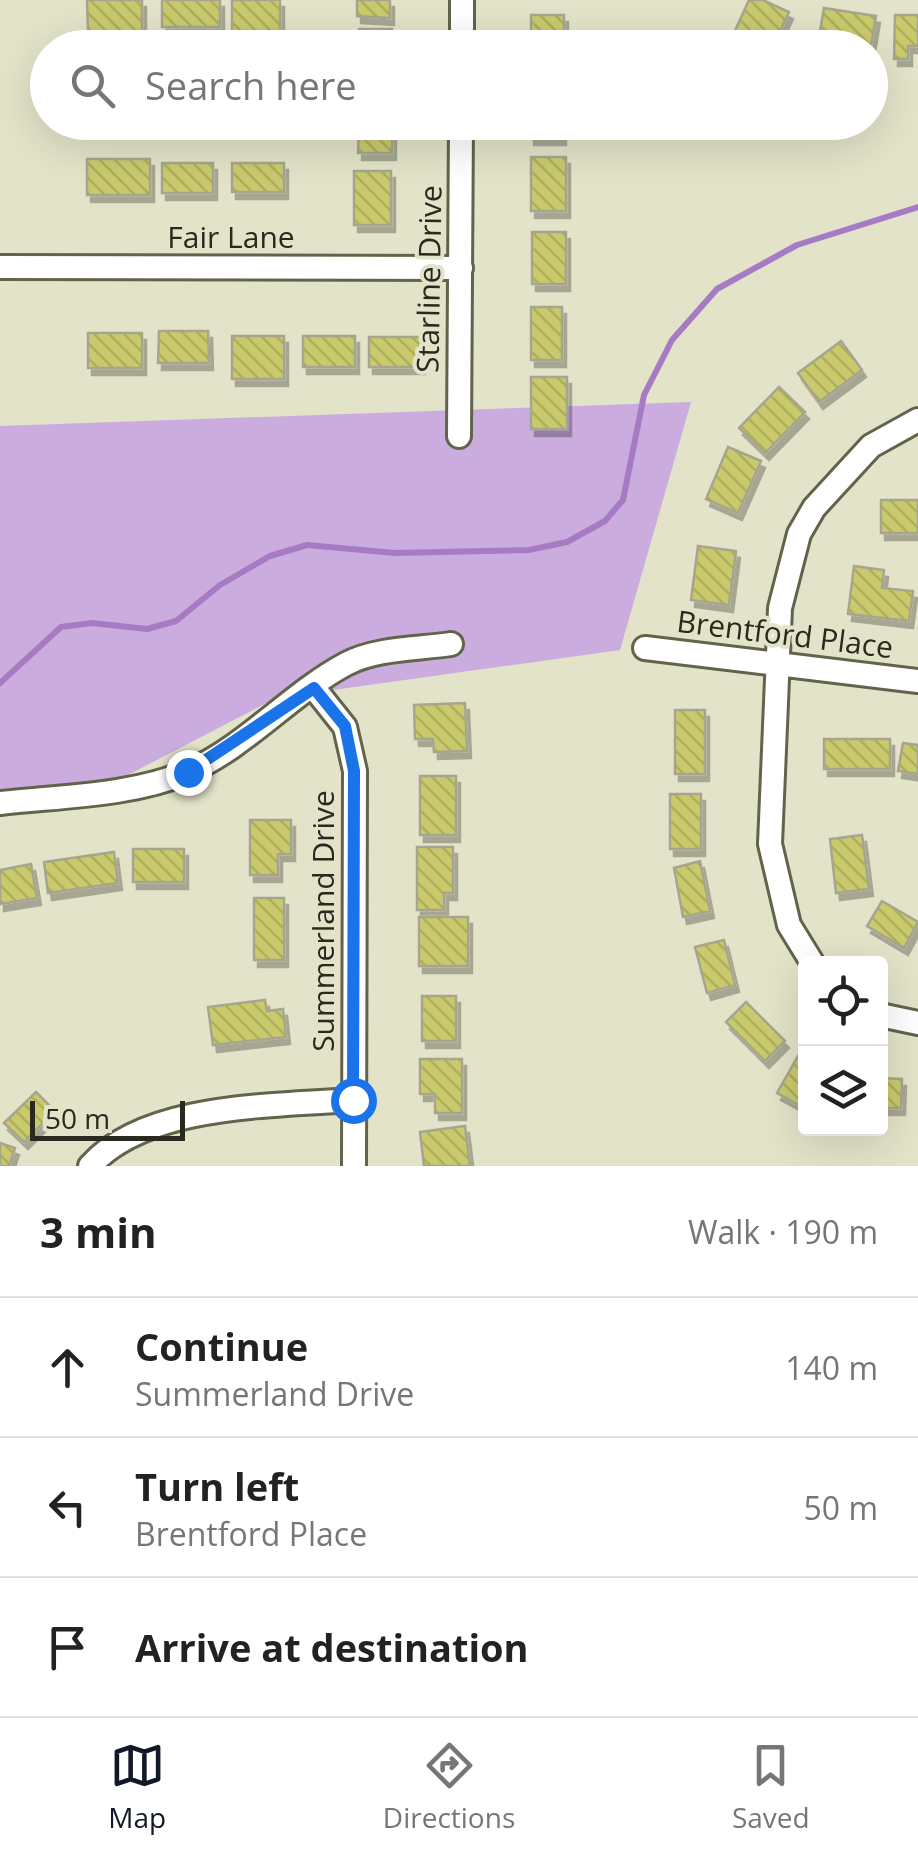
<!DOCTYPE html>
<meta charset="utf-8">
<style>
:root{--surface:#fff;--page:#f6f6f6;--text:#222;--muted:#767676;--line:#e0e0e0;--accent:#111827}
body{margin:0;font-family:"Open Sans",sans-serif;background:var(--page);color:var(--text)}
.controls{position:absolute;right:30px;bottom:30px;display:grid;overflow:hidden;border-radius:10px;box-shadow:0 10px 40px #0002}
.controls button{width:90px;height:90px;display:grid;place-items:center;padding:0;border:0;border-bottom:2px solid var(--line);background:var(--surface);color:var(--text);font:50px sans-serif}
.scale{position:absolute;left:30px;bottom:25px;width:155px;box-sizing:border-box;padding-left:10px;border:5px solid #29291f;border-top:0;font-size:28px;line-height:35px;white-space:nowrap;color:#29291f;-webkit-text-stroke:8px #e3e3c9;paint-order:stroke}
.stop{position:absolute;width:30px;height:30px;margin:-22px;border:8px solid #1a73e8;border-radius:50%;background:#fff}
.stop.end{background:#1a73e8;border-color:#fff;box-shadow:0 2px 10px #0008}
.list{margin:0;padding:0;list-style:none}
h2{display:flex;justify-content:space-between;align-items:center;height:130px;margin:0;padding:0 40px;font-size:42px}
h2 small{font-size:32px;font-weight:400;color:var(--muted)}
.list li{display:grid;grid-template-columns:65px 1fr auto;gap:30px;align-items:center;box-sizing:border-box;height:140px;padding:0 40px;border-top:2px solid var(--line)}
.list b{display:block;font-size:38px;white-space:nowrap}
.list p{margin:0;font-size:32px;white-space:nowrap;color:var(--muted)}
.list em{font-size:32px;font-style:normal;color:var(--muted)}
.icon{flex:none;width:55px;height:55px;fill:none;stroke:currentColor;stroke-width:2;stroke-linecap:round;stroke-linejoin:round}
.map{position:relative;flex:none;width:918px;height:1166px;overflow:hidden}
.search{position:absolute;background:var(--surface);box-shadow:0 10px 40px #0002;left:30px;right:30px;top:30px;height:110px;display:flex;align-items:center;gap:25px;box-sizing:border-box;padding:0 35px;border-radius:55px;color:var(--muted);font-size:38px}
.sheet{height:550px;background:var(--surface)}
nav{display:flex;justify-content:space-around;align-items:center;box-sizing:border-box;height:140px;border-top:2px solid var(--line);background:var(--surface);font-size:28px;color:var(--muted)}
nav a{display:grid;justify-items:center;gap:5px}
nav .on{color:var(--accent)}
.map>svg:first-child{display:block}
.green{fill:#caacde}
.lines{fill:none;stroke-linecap:round;stroke-linejoin:round}
.stream{stroke:#a77bc4;stroke-width:6}
.building{fill:url(#building-back-hatch);stroke:#a5a68d;stroke-width:2.5;filter:url(#shadow)}
.minor-casing{stroke:#62634b;stroke-width:28}
.minor{stroke:#fff;stroke-width:22}
.route{stroke:#1a73e8;stroke-width:12}
.labels{text-anchor:middle;stroke-width:8;stroke-linejoin:round;paint-order:stroke}
.street-label{font-size:30px;fill:#29291f;stroke:#e3e3c9}
</style>
<div class="map">
<svg width="918" height="1166" viewBox="0 0 918 1166">
<defs>
<pattern id="building-back-hatch" width="6" height="6" patternUnits="userSpaceOnUse" patternTransform="scale(2.5)"><rect width="6" height="6" fill="#caca6d"/><path d="M-1 5l2 2M0 0l6 6M5-1l2 2" fill="none" stroke="#aeae5e"/></pattern>
<filter id="shadow"><feDropShadow dx="4" dy="7" stdDeviation="0" flood-color="#0004"/></filter>
</defs>
<rect width="100%" height="100%" fill="#e3e3c9"/>
<path class="green" d="M691 402 620 650 276 698 103 788 0 799V426Z"/>
<g class="lines">
<path class="stream" d="M0 683 61 627 92 623 147 629 176 621 220 585 270 556 307 545 395 553 529 550 567 542 605 521 623 500 644 395 672 340 717 289 797 245 918 207"/>
</g>
<path class="building" d="M87 0H142V32H88Z
M162 0H220V27H162Z
M232 0H280V31H232Z
M357 0H390V18L357 16Z
M749 0H763L789 12 776 40 757 31 749 48H727Z
M824 8 876 16 871 45 819 37Z
M531 15H564V48H531Z
M895 15H918V46H908V59H894Z
M359 29H392V48H359Z
M359 122H392V153H358Z
M530 122H562V138H530Z
M531 157H566V211H531Z
M87 159H150V195H87Z
M162 163H213V193H162Z
M232 163H284V192H232Z
M354 171H391V225H354Z
M532 232H566V284H532Z
M531 307H562V360H531Z
M159 331H208L209 363H158Z
M88 333H142V368H88Z
M232 336H284V379H232Z
M303 336H355V367H303Z
M369 337H421V367H369Z
M841 341 862 370 819 402 798 373Z
M531 377H567V429H531Z
M779 387 805 412 765 453 739 428Z
M728 447 761 461 738 513 706 499Z
M881 500H918V533H881Z
M698 546 736 551 729 605 691 600Z
M854 566 884 570 882 588 913 591 909 621 848 614Z
M465 703 467 751 434 752 433 739H415L414 705Z
M675 710H705V774H675Z
M824 739H890V769H824Z
M903 743 918 745V774L898 771Z
M420 776H456V835H420Z
M670 794H701V849H670Z
M250 820H291V854H278V875H250Z
M862 835 869 889 836 893 830 839Z
M417 847H453V893H444V910H417Z
M133 849H184V882H133Z
M114 852 118 883 48 893 44 862Z
M700 861 710 911 683 917 674 868Z
M31 864 37 898 0 904V870Z
M254 898H284V960H254Z
M882 901 918 922 904 948 867 926Z
M419 917H468V966H419Z
M724 940 735 985 707 993 695 947Z
M422 996H456V1041H422Z
M265 1000 267 1011 283 1009 286 1037 213 1045 208 1007Z
M746 1002 785 1041 765 1061 726 1022Z
M798 1056 806 1060V1109L777 1093Z
M420 1059H462V1113H435V1094H420Z
M880 1078 902 1079 901 1108H880Z
M36 1092 55 1111 24 1142 4 1123Z
M465 1126 470 1166H424L420 1132Z
M0 1143 15 1148 9 1166H0Z"/>
<g class="lines">
<g class="minor-casing">
<path id="minor" d="M462 48V0
M0 267 461 268
M459 436 461 122
M645 648 918 681
M314 688 345 727 355 771 354 1166
M0 803C62 796 130 796 188 772 247 746 290 694 346 664 376 648 417 649 451 644
M813 964 789 925 770 844 780 608 799 534 814 508 871 446 918 420
M880 1015 918 1023
M90 1166C146 1103 275 1106 353 1100"/>
</g>
<use href="#minor" class="minor"/>
</g>
<g class="lines">
<path class="route" d="M188 772 314 688 345 726 354 771 353 1100"/>
</g>
<g class="labels">
<g class="street-label">
<text x="231" y="248">Fair Lane</text>
<text transform="translate(430 279) rotate(-89)" y="10">Starline Drive</text>
<text transform="translate(785 635) rotate(7)" y="10">Brentford Place</text>
<text transform="translate(324 921) rotate(-90)" y="10">Summerland Drive</text>
</g>
</g>
</svg>
<div class="controls">
<button><svg class="icon" aria-label="locate" viewBox="0 0 24 24"><circle cx="12" cy="12" r="6"/><path d="M12 2v4M12 18v4M2 12h4M18 12h4"/></svg></button>
<button><svg class="icon" aria-label="layers" viewBox="0 0 24 24"><path d="M12 4l9 5-9 5-9-5zM3 14l9 5 9-5"/></svg></button>
</div>
<div class="scale">50 m</div>
<div class="stop" style="left:353px;top:1100px"></div>
<div class="stop end" style="left:188px;top:772px"></div>
<div class="search"><svg class="icon" aria-label="search" viewBox="0 0 24 24"><circle cx="10" cy="10" r="6"/><path d="M15 15l6 6"/></svg>Search here</div>
</div>
<section class="sheet">
<h2>3 min<small>Walk · 190 m</small></h2>
<ul class="list">
<li><svg class="icon" aria-label="ahead" viewBox="0 0 24 24"><path d="M12 20V5M6 11l6-6 6 6"/></svg><div><b>Continue</b><p>Summerland Drive</p></div><em>140 m</em></li>
<li><svg class="icon" aria-label="left" viewBox="0 0 24 24"><path d="M17 20v-9H6M10 6l-5 5 5 5"/></svg><div><b>Turn left</b><p>Brentford Place</p></div><em>50 m</em></li>
<li><svg class="icon" aria-label="arrive" viewBox="0 0 24 24"><path d="M6 21V4h12l-3 4 3 4H6"/></svg><div><b>Arrive at destination</b></div></li>
</ul>
</section>
<nav>
<a class="on"><svg class="icon" aria-label="map" viewBox="0 0 24 24"><path d="M3 6l6-2 6 2 6-2v14l-6 2-6-2-6 2zM9 4v14M15 6v14"/></svg>Map</a>
<a><svg class="icon" aria-label="directions" viewBox="0 0 24 24"><path d="M12 3l9 9-9 9-9-9zM9 14v-3h6M13 9l2 2-2 2"/></svg>Directions</a>
<a><svg class="icon" aria-label="saved" viewBox="0 0 24 24"><path d="M7 4h10v16l-5-4-5 4z"/></svg>Saved</a>
</nav>
